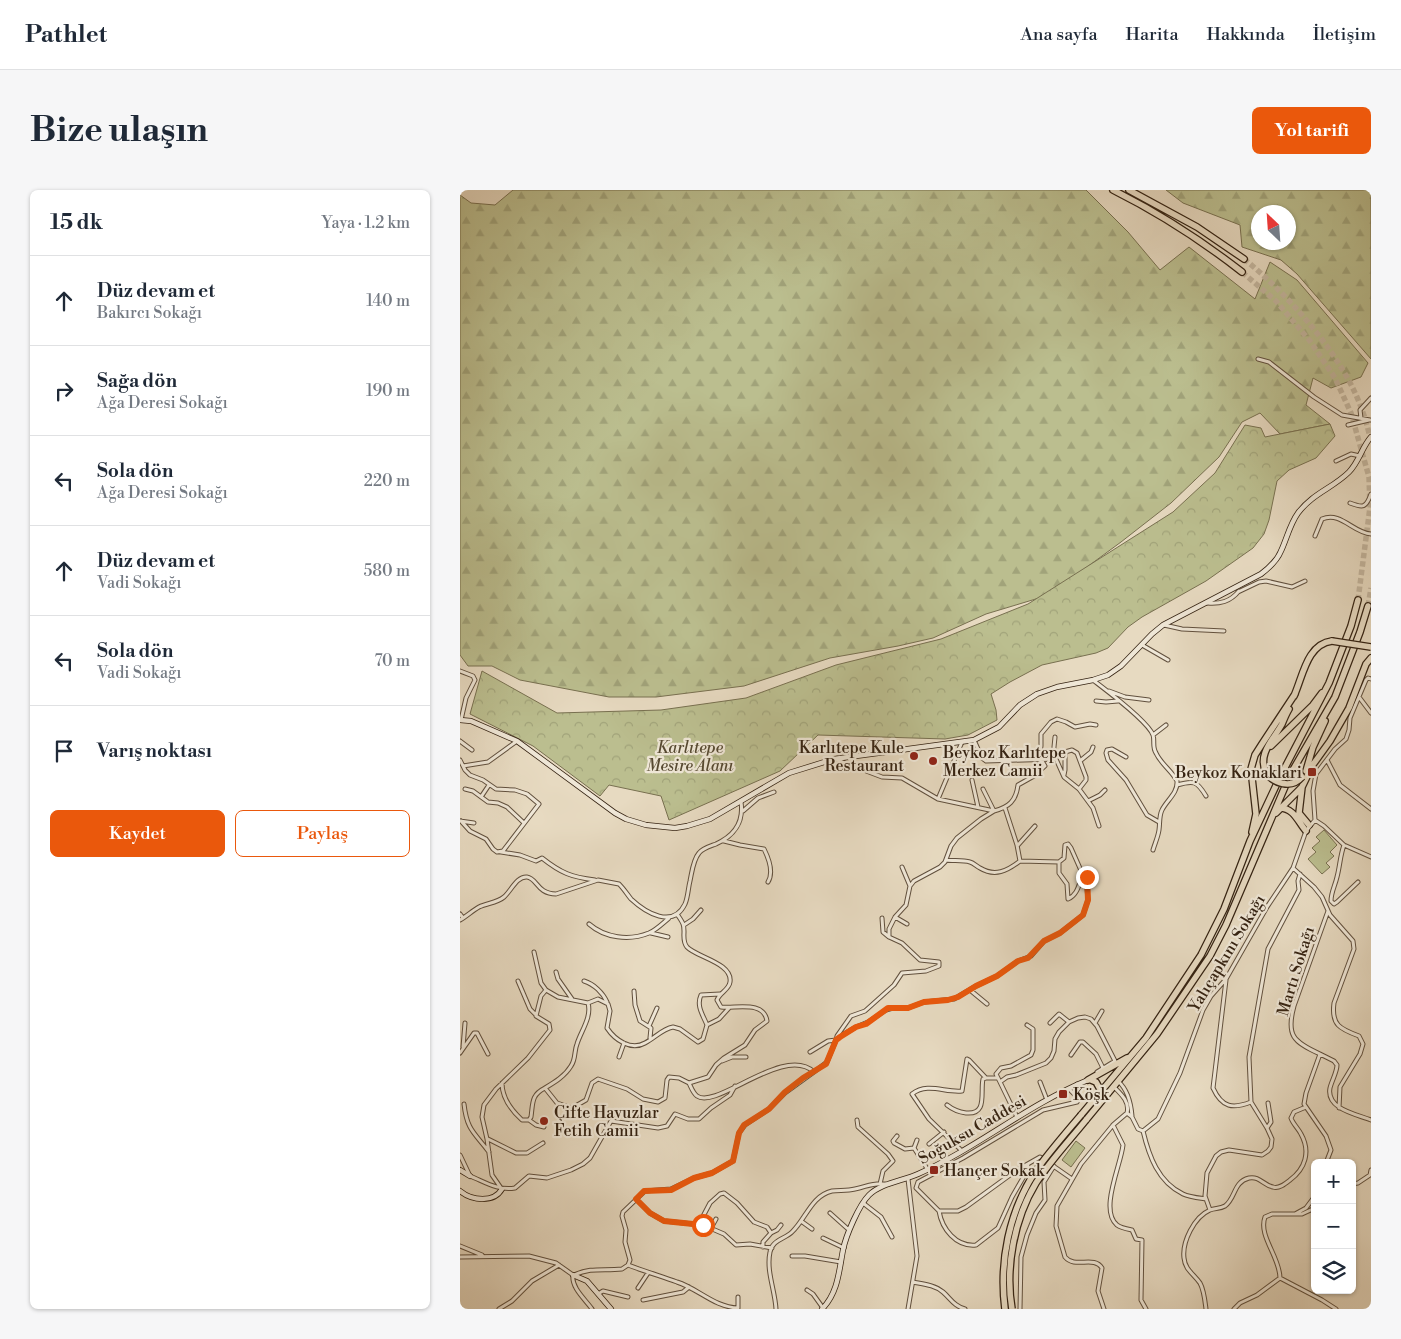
<!DOCTYPE html>
<html lang="tr">
<meta charset="utf-8">
<style>
:root{--surface:#fff;--page:#f6f6f7;--text:#1f2937;--muted:#747a83;--line:#e0e1e3;--accent:#ea580c}
body{margin:0;font-family:"Libre Bodoni",serif;background:var(--page);color:var(--text)}
.controls{position:absolute;right:15px;bottom:15px;display:grid;overflow:hidden;border-radius:8px;box-shadow:0 1px 4px #0004}
.controls button{width:45px;height:45px;display:grid;place-items:center;padding:0;border:0;border-bottom:1px solid var(--line);background:var(--surface);color:var(--text);font:25px sans-serif}
.compass{position:absolute;left:791px;top:15px;width:45px;height:45px;border-radius:50%;background:var(--surface);box-shadow:0 1px 4px #0004;rotate:335deg}
.stop{position:absolute;width:15px;height:15px;margin:-11px;border:4px solid #ea580c;border-radius:50%;background:#fff}
.stop.end{background:#ea580c;border-color:#fff;box-shadow:0 1px 5px #0008}
.list{margin:0;padding:0;list-style:none}
h2{display:flex;justify-content:space-between;align-items:center;height:65px;margin:0;padding:0 20px;font-size:21px}
h2 small{font-size:16px;font-weight:400;color:var(--muted)}
.list li{display:grid;grid-template-columns:32px 1fr auto;gap:15px;align-items:center;box-sizing:border-box;height:90px;padding:0 20px;border-top:1px solid var(--line)}
.list b{display:block;font-size:19px;white-space:nowrap}
.list p{margin:0;font-size:16px;white-space:nowrap;color:var(--muted)}
.list em{font-size:16px;font-style:normal;color:var(--muted)}
.actions{display:flex;gap:10px;padding:15px 20px}
.actions a{flex:1;padding:11px 0;border:1px solid var(--accent);border-radius:8px;text-align:center;font-size:18px;color:var(--accent)}
.actions .main{background:var(--accent);color:#fff}
.icon{flex:none;width:28px;height:28px;fill:none;stroke:currentColor;stroke-width:2;stroke-linecap:round;stroke-linejoin:round}
.map{position:relative;flex:none;width:911px;height:1119px;overflow:hidden;border-radius:8px}
header{display:flex;align-items:center;gap:30px;box-sizing:border-box;height:70px;padding:0 25px;background:var(--surface);border-bottom:1px solid var(--line)}
header strong{font-size:24px}
nav{display:flex;gap:28px;margin-inline-start:auto;font-size:18px}
.intro{display:flex;align-items:center;justify-content:space-between;box-sizing:border-box;height:120px;padding:0 30px}
h1{margin:0;font-size:35px}
.button{padding:12px 22px;border-radius:8px;background:var(--accent);color:#fff;font-size:18px;font-weight:700}
main{display:flex;gap:30px;padding:0 30px}
aside{flex:1;background:var(--surface);border-radius:8px;box-shadow:0 1px 4px #0004}
.map>svg:first-child{display:block}
.forest{fill:url(#forest-firs);stroke:#787050;fill-rule:evenodd}
.park{fill:url(#park-crowns);stroke:#787050}
.pitch{fill:#bbbe8f;stroke:#787050}
.lines{fill:none;stroke-linecap:round;stroke-linejoin:round}
.highway-tunnel{stroke:#c3b59e;stroke-width:5.5;stroke-dasharray:5.5 3;stroke-linecap:butt}
.street-casing{stroke:#61503e;stroke-width:5}
.secondary-casing{stroke:#342212;stroke-width:6}
.highway-casing{stroke:#342212;stroke-width:8}
.street{stroke:#efe7d7;stroke-width:3}
.secondary{stroke:#efe7d7;stroke-width:4.5}
.highway{stroke:#e7dac1;stroke-width:5.5}
.highway-bridge-casing{stroke:#342212;stroke-width:8;stroke-linecap:butt}
.highway-bridge{stroke:#e7dac1;stroke-width:5.5}
.route{stroke:#ea580c;stroke-width:6}
.poi-dot{fill:#8f2418;stroke:#efe7d7;stroke-width:2}
.labels{text-anchor:middle;stroke-width:4.5;stroke-linejoin:round;paint-order:stroke}
.park-label{font-size:16px;font-style:italic;fill:#564931;stroke:#efe7d7}
.poi-label{font-size:16px;fill:#342212;stroke:#efe7d7;text-anchor:start}
.street-label{font-size:16px;fill:#342212;stroke:#efe7d7}
</style>
<header>
<strong>Pathlet</strong>
<nav><a>Ana sayfa</a><a>Harita</a><a>Hakkında</a><a>İletişim</a></nav>
</header>
<div class="intro"><h1>Bize ulaşın</h1><a class="button">Yol tarifi</a></div>
<main>
<aside>
<h2>15 dk<small>Yaya · 1.2 km</small></h2>
<ul class="list">
<li><svg class="icon" aria-label="ahead" viewBox="0 0 24 24"><path d="M12 20V5M6 11l6-6 6 6"/></svg><div><b>Düz devam et</b><p>Bakırcı Sokağı</p></div><em>140 m</em></li>
<li><svg class="icon" aria-label="right" viewBox="0 0 24 24"><path d="M7 20v-9h11M14 6l5 5-5 5"/></svg><div><b>Sağa dön</b><p>Ağa Deresi Sokağı</p></div><em>190 m</em></li>
<li><svg class="icon" aria-label="left" viewBox="0 0 24 24"><path d="M17 20v-9H6M10 6l-5 5 5 5"/></svg><div><b>Sola dön</b><p>Ağa Deresi Sokağı</p></div><em>220 m</em></li>
<li><svg class="icon" aria-label="ahead" viewBox="0 0 24 24"><path d="M12 20V5M6 11l6-6 6 6"/></svg><div><b>Düz devam et</b><p>Vadi Sokağı</p></div><em>580 m</em></li>
<li><svg class="icon" aria-label="left" viewBox="0 0 24 24"><path d="M17 20v-9H6M10 6l-5 5 5 5"/></svg><div><b>Sola dön</b><p>Vadi Sokağı</p></div><em>70 m</em></li>
<li><svg class="icon" aria-label="arrive" viewBox="0 0 24 24"><path d="M6 21V4h12l-3 4 3 4H6"/></svg><div><b>Varış noktası</b></div></li>
</ul>
<div class="actions"><a class="main">Kaydet</a><a>Paylaş</a></div>
</aside>
<div class="map">
<svg width="911" height="1119" viewBox="0 0 911 1119">
<defs>
<pattern id="forest-firs" width="22" height="20" patternUnits="userSpaceOnUse" patternTransform="scale(1.25)"><rect width="22" height="20" fill="#bbbe8f"/><path d="M5 1l3.5 6h-7zM16 11l3.5 6h-7z" fill="#a1a37a"/></pattern>
<pattern id="park-crowns" width="20" height="18" patternUnits="userSpaceOnUse" patternTransform="scale(1.25)"><rect width="20" height="18" fill="#bbbe8f"/><path d="M2 6a3 3 0 1 1 6 0M12 15a3 3 0 1 1 6 0" fill="none" stroke="#a1a37a"/></pattern>
</defs>
<rect width="100%" height="100%" fill="#e7dac1"/>
<filter id="stains"><feTurbulence type="fractalNoise" baseFrequency=".004" numOctaves="4"/><feColorMatrix values="0 0 0 0 .2 0 0 0 0 .09 0 0 0 0 .02 0 0 0 .5 -.17"/></filter>
<radialGradient id="worn" r=".72"><stop offset=".6" stop-color="#630" stop-opacity="0"/><stop offset="1" stop-color="#630" stop-opacity=".3"/></radialGradient>
<path class="forest" d="M53 0H626L668 42 700 80 729 57 795 109 810 72 837 90 908 173 901 187 871 198 853 188 846 215 870 234 820 244 800 223 782 232 759 267 711 313 661 352 589 405 526 424 473 448 438 456 370 468 284 496 196 507H149L60 490 32 476H8L0 465V5L11 13 35 15Z
M706 0H911V169L837 84 821 70 782 57 780 35 723 13ZM798 22H828V52H798Z"/>
<path class="park" d="M870 234 875 246 856 268 829 280 817 291 809 330 804 344 793 358 746 391 682 427 668 437 648 458 636 463 582 475 550 492 531 504 536 520 537 530 508 545 485 549 358 545 320 581 209 630 201 606 149 595 140 606 73 556 10 524 22 481 97 523 201 520 286 508 376 475 481 449 568 414 713 322 755 283 785 235 801 238 805 247Z"/>
<path class="pitch" d="M864 640 877 655 870 662 874 666 866 673 870 677 862 684 848 669 856 662 852 658 860 651 856 647Z
M616 951 625 958 611 977 602 970Z"/>
<g class="lines">
<path class="highway-tunnel" d="M784 69C828 104 884 167 902 220 906 230 908 240 911 250
M782 82 816 111 850 151 875 188 891 223 909 287 910 317 898 410
M908 416 911 398"/>
<g class="street-casing">
<path id="street" d="M798 169 809 172 854 207 882 225 910 230
M901 228 900 220 911 208
M888 235 909 230
M876 271 891 264 900 266
M890 313C903 318 906 318 911 304
M855 346 862 329C881 321 893 343 911 344
M778 402 799 392 806 391 832 397 845 391
M747 413C760 414 770 412 779 401
M704 435 722 439 764 441
M682 455 708 470
M0 481 13 486 15 490 6 508 1 530
M633 490C646 500 688 531 693 545 695 551 692 557 696 563 701 574 712 581 717 591 718 603 707 610 702 620 699 626 700 633 699 640 698 647 695 653 693 660
M649 501 665 507 689 510
M899 507 911 523
M636 511 646 512 658 511
M693 545 706 535
M514 550 522 568 526 571 596 569 604 587 619 599 633 618 639 636
M0 551 12 560
M593 567 595 547
M666 567 652 559 647 560 646 563 648 570 666 590 687 625 699 632
M0 570 5 580 10 585 23 590 36 599 55 600 67 604 79 614 43 661 37 662 33 659 26 649 10 641 1 631
M867 570 880 595 911 619
M620 571 631 562 633 557
M3 576 28 572 57 551
M604 585 605 580V562L612 560 617 563 626 587V590L619 599
M512 590 518 617
M717 595C734 590 737 591 746 606
M5 599 13 601 28 612 38 613 47 617 64 633
M523 599 534 621C549 617 556 611 558 595L574 586 585 576 582 571 579 570 581 556V544L591 532 597 529 606 532 615 537 630 534 636 535
M21 607 29 595
M478 609 502 552
M628 611 640 605 645 600
M545 618 557 655 560 671
M283 621 298 608 314 602
M855 630 864 636 884 655 911 667
M0 631 14 633
M264 651 280 655 304 659C309 669 314 682 308 692
M558 655 575 636
M884 655C880 666 880 676 877 687 875 696 871 702 871 711L874 714 877 712 898 692
M41 662 60 665 76 671 82 668C101 683 111 687 135 690
M486 670C493 671 503 670 510 672 514 673 516 676 520 678 535 687 547 681 560 671
M599 672 604 668 605 655 608 654 611 658 623 685
M442 677 450 696
M833 678 854 697 862 707 870 725 893 751 894 759 874 813C871 835 880 839 899 846L903 854 900 864 880 897 879 918
M0 724 3 728
M435 727 447 734
M422 728 423 742 429 747
M0 730C7 726 12 721 19 717 27 713 37 713 44 707 51 701 57 686 67 687 77 688 77 704 96 704L138 690 159 694C164 699 167 704 171 709 186 723 213 739 225 714 228 707 228 699 230 691 232 682 233 670 239 663 243 658 251 656 256 654 274 646 284 632 281 612
M129 734C145 748 169 751 189 743 196 740 203 733 209 728
M224 735 233 729 241 720
M191 743 208 747
M74 762 81 793 86 800
M96 782 98 789 112 809
M766 790 753 898C762 918 773 919 791 912
M58 791 70 819 76 825
M124 791C134 794 143 803 147 812
M510 800 527 814
M174 801 175 815 180 831 191 838 190 848
M128 813 138 809 148 814 150 821 147 838C155 850 171 861 185 853 195 848 202 839 213 837L220 839 238 852 243 849 247 835 259 829 269 818
M590 833 599 824 609 832
M635 833 642 821
M247 835C243 825 236 816 241 805L260 804
M189 836 197 818
M3 857 5 833
M350 862 368 851 376 850 377 846 391 826 405 821 434 795 442 783 466 781 479 776V772L460 770 442 753 429 747V739L435 727 446 715 450 696 454 691 480 677 485 672 491 656 497 648 521 629 534 621 478 609 442 588 422 587 377 570
M0 863 14 843H17L28 864
M860 864 874 871 877 875C877 882 872 890 870 898 866 919 896 924 911 930
M611 865 620 852H623L636 864 643 878
M159 867 164 853
M262 871 272 867H286
M658 891C668 900 671 913 672 926
M540 892 536 884 541 878 551 876 571 865 573 860V839L567 835
M580 892 587 910
M42 893C42 908 51 920 62 930H69L71 927C73 913 71 905 85 898L97 913 112 918 126 910 132 893 138 889 167 899 183 909 198 912 205 908 207 890 209 887 219 888 229 893 248 887 256 875 264 868 285 855 295 840 307 831C304 810 275 819 261 817L257 810C260 802 269 800 270 792 273 773 236 767 227 757 221 750 226 741 223 734 222 731 219 727 217 724
M229 893C231 897 233 903 237 906 257 920 324 854 354 882L367 872 376 850 379 847 396 837 408 832 426 820 433 818H448L464 812 494 809 516 796 537 786 558 771 571 766 584 751 600 743 623 725 628 710 626 686 623 685C619 693 618 705 608 709L607 694 599 683V672L560 671
M617 894 619 909
M654 897C661 904 670 912 667 923
M85 898C95 892 105 886 111 876 116 869 114 861 117 854 121 841 132 827 128 813
M609 899 618 908
M4 914C7 941 15 943 29 962
M487 915C492 919 499 922 506 923 528 925 520 903 523 889L526 888H538
M667 923 672 927 678 939 683 941C689 966 698 992 723 1004 729 1007 739 1008 746 1009
M557 927 540 892 547 887 556 885 586 873 591 868 594 861 595 849 599 842 609 832 618 828 625 827 631 829 637 836 655 871 637 882
M69 930 76 935 84 937
M397 930 398 937 428 964 433 971 423 981 420 994
M653 935 663 955C661 975 639 1020 657 1035 661 1038 667 1039 672 1040L676 1049 682 1050 681 1110 686 1119
M807 938 811 932 808 913
M683 941 698 929 720 883 743 820 751 806 766 789 807 717 833 678 846 641 855 630 853 601 856 584 875 559 886 549 889 540 890 528 906 490 908 488 911 489
M437 946 433 951 434 953 445 959 454 958 468 980
M28 949 56 963H67L83 953
M469 954 484 942
M454 958 457 950
M502 961 469 929 452 904C468 892 485 903 502 901L507 869 509 870 526 888
M0 965 10 986C25 992 38 1001 55 998L69 986 87 988 111 980 123 974 130 968 151 931 198 938 207 936 215 924 228 929H239L251 918 270 905 275 896
M584 969 580 967 557 980 506 1017 498 1021H479L456 998 458 992 503 968 583 920 617 912 619 909
M589 973 612 989
M866 973 871 960 866 946 844 914 846 903 860 864C833 852 826 845 834 816L868 721
M448 989 457 1066 448 1119
M892 994 898 993 910 985 911 980
M41 998 32 985 27 949 22 927 24 915 36 899 68 868 90 840 89 834 76 826 81 806 86 800 98 807 128 813
M176 1009 190 1023 204 1031 243 1035 264 1044 276 1055 290 1054 312 1058
M403 1013 421 1027 432 1047
M750 1020 745 1006 747 983 756 966 761 962 769 960 802 965 808 961 811 957 812 949 807 938 791 912 789 867 808 759 839 700 838 691 840 684
M479 1021C482 1039 496 1057 516 1055L538 1038 552 1007 567 981 568 974
M370 1023 389 1040
M835 1024 846 1018 855 1006
M341 1031 352 1039
M239 1034 250 1013 260 1004 264 1003 277 1013 294 1032 307 1037 311 1043 303 1052V1057
M251 1038 256 1029
M311 1043 317 1040 321 1035
M363 1048 384 1058
M0 1056 22 1065
M332 1066H345L381 1072
M0 1067 69 1066 96 1073 113 1085
M168 1075C184 1081 200 1086 217 1092 239 1099 254 1117 278 1118V1107
M113 1085C111 1098 126 1110 132 1119
M114 1085C132 1077 143 1081 162 1079L168 1075 170 1070 165 1052 166 1040 162 1026 163 1022 185 1001 211 999 234 988 252 983 273 971 279 943 285 935 309 919 325 903 354 882
M820 1088 862 1110 876 1119
M453 1092C463 1094 475 1095 483 1102 491 1109 494 1116 505 1119
M178 1098 188 1083
M347 1100 353 1104 363 1118
M138 1104 143 1101 168 1107
M183 1110 223 1102 229 1097
M39 1119 52 1111 72 1091 99 1075
M316 1119C315 1100 306 1081 310 1062 312 1050 325 1049 332 1042 346 1029 351 1006 372 1001 379 1000 387 1001 395 999 406 997 413 992 425 994
M560 1119 561 1067 567 1045 576 1023 585 1010 584 992 594 976
M644 1119 638 1101 642 1078C634 1065 615 1079 605 1067L596 1036 597 1016 621 974 653 935 667 923
M746 1119C745 1111 744 1100 740 1093 734 1084 725 1080 724 1068 722 1052 734 1027 750 1020 755 1018 760 1019 765 1016 776 1008 773 992 789 988 800 986 803 995 813 997 819 999 825 994 830 990 845 979 851 962 841 944 838 938 833 934 831 928L834 922 846 917
M774 1119 780 1113 797 1105 820 1088C820 1067 798 1046 805 1027L812 1024H842L855 1018"/>
</g>
<g class="secondary-casing">
<path id="secondary" d="M0 530 11 531 57 551 155 623 166 629 186 635 215 638 227 636 250 629 329 583 374 569 514 550 539 537 560 515 577 504 597 497 633 490 648 485 661 476 692 444 703 435 801 384C809 378 817 371 821 361 827 348 830 334 838 323 853 303 873 298 889 282 899 272 902 257 911 247
M0 980 10 986
M0 1001C12 1011 34 1013 42 999
M113 1085 127 1091 151 1119
M362 1119C378 1103 379 1081 383 1060 386 1045 399 1015 409 1005 421 993 443 991 458 984 517 958 567 915 628 890"/>
</g>
<g class="highway-casing">
<path id="highway" d="M653 0C699 23 741 50 782 82
M669 0 737 37 784 69
M834 506C843 486 847 454 872 451
M811 556 853 515 862 503
M846 581 853 557 865 531
M806 582C797 564 814 549 822 534 824 529 826 524 829 519
M842 597 839 623 849 635
M820 618C834 618 838 632 846 641
M816 623 842 597 852 576 870 551 889 518 906 474 911 468
M792 642 796 624 791 579 795 565 802 554 835 504
M628 890 667 868
M631 890 636 892 641 901
M621 925 686 848 741 765 764 719 790 651 820 587 869 493 891 436 898 410
M626 930 697 844 750 766 766 735 830 585 875 507 900 442 908 416"/>
</g>
<use href="#street" class="street"/>
<use href="#secondary" class="secondary"/>
<use href="#highway" class="highway"/>
<g class="highway-bridge-casing">
<path id="highway-bridge" d="M872 451 911 457
M806 582C813 594 832 599 842 587
M545 1119C539 1072 549 1022 575 982 589 962 605 944 621 925
M552 1119C545 1078 554 1029 576 993 590 971 609 951 626 930"/>
</g>
<use href="#highway-bridge" class="highway-bridge"/>
</g>
<g class="lines">
<path class="route" d="M243 1035 204 1031 190 1023 176 1009 184 1001 211 1000 234 988 252 983 273 971 279 943 284 935 309 919 325 902 343 888 366 874 376 850 380 847 396 837 406 834 428 818H448L464 812 488 810 498 807 516 796 537 786 558 771 568 768 584 751 600 743 623 725 628 710 627 687"/>
</g>
<g class="poi-dot">
<circle cx="454" cy="566" r="5"/>
<circle cx="473" cy="571" r="5"/>
<rect x="847" y="577" width="10" height="10" rx="2.5"/>
<rect x="598" y="899" width="10" height="10" rx="2.5"/>
<circle cx="84" cy="931" r="5"/>
<rect x="469" y="975" width="10" height="10" rx="2.5"/>
</g>
<g class="labels">
<g class="park-label">
<text x="230" y="563">Karlıtepe<tspan x="230" dy="18">Mesire Alanı</tspan></text>
</g>
<g class="poi-label">
<text x="444" y="563" text-anchor="end">Karlıtepe Kule<tspan x="444" dy="18">Restaurant</tspan></text>
<text x="483" y="568">Beykoz Karlıtepe<tspan x="483" dy="18">Merkez Camii</tspan></text>
<text x="842" y="588" text-anchor="end">Beykoz Konaklari</text>
<text x="613" y="910">Köşk</text>
<text x="94" y="928">Çifte Havuzlar<tspan x="94" dy="18">Fetih Camii</tspan></text>
<text x="484" y="986">Hançer Sokak</text>
</g>
<g class="street-label">
<text transform="translate(766 763) rotate(-59)" y="6">Yalıçapkını Sokağı</text>
<text transform="translate(835 781) rotate(-73)" y="6">Martı Sokağı</text>
<text transform="translate(512 939) rotate(-30)" y="6">Soğuksu Caddesi</text>
</g>
</g>
<rect width="100%" height="100%" filter="url(#stains)"/>
<rect width="100%" height="100%" fill="url(#worn)"/>
</svg>
<div class="controls">
<button>+</button>
<button>−</button>
<button><svg class="icon" aria-label="layers" viewBox="0 0 24 24"><path d="M12 4l9 5-9 5-9-5zM3 14l9 5 9-5"/></svg></button>
</div>
<svg class="compass" viewBox="-18 -18 36 36"><path d="M0-13l5 13h-10z" fill="#e53935"/><path d="M0 13l5-13h-10z" fill="#747a83"/></svg>
<div class="stop" style="left:243px;top:1035px"></div>
<div class="stop end" style="left:627px;top:687px"></div>
</div>
</main>
